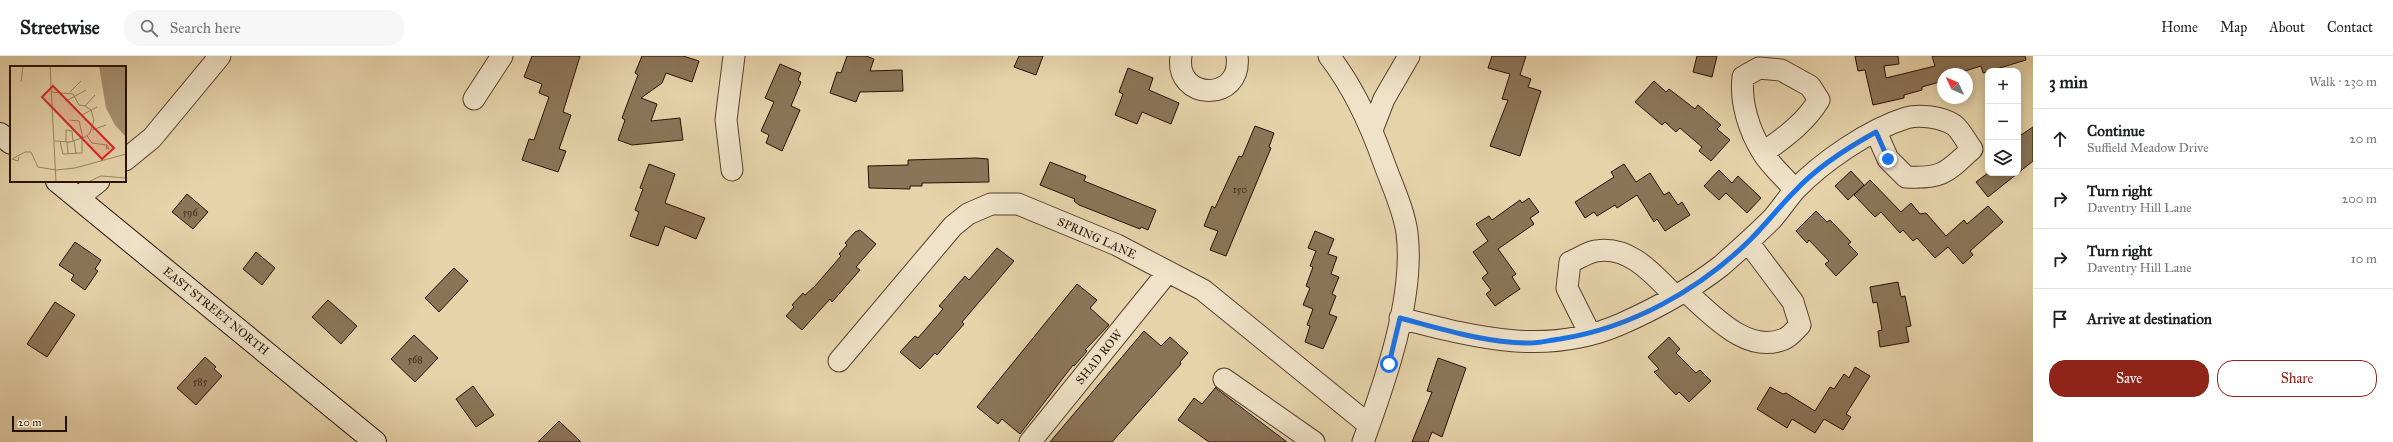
<!DOCTYPE html>
<meta charset="utf-8">
<style>
:root{--surface:#fff;--page:#f6f6f6;--text:#202124;--muted:#757577;--line:#e0e0e0;--accent:#8f2418}
body{margin:0;font-family:"IM FELL Great Primer",serif;background:var(--page);color:var(--text)}
.controls{position:absolute;right:12px;top:12px;display:grid;overflow:hidden;border-radius:8px;box-shadow:0 2px 10px #0003}
.controls button{width:36px;height:36px;display:grid;place-items:center;padding:0;border:0;border-bottom:1px solid var(--line);background:var(--surface);color:var(--text);font:20px sans-serif}
.compass{position:absolute;left:1937px;top:12px;width:36px;height:36px;border-radius:50%;background:var(--surface);box-shadow:0 2px 10px #0003;rotate:314deg}
.scale{position:absolute;left:12px;bottom:10px;width:55px;box-sizing:border-box;padding-left:4px;border:2px solid #281001;border-top:0;font-size:11px;line-height:14px;white-space:nowrap;color:#281001;-webkit-text-stroke:3px #efe2c8;paint-order:stroke}
.stop{position:absolute;width:12px;height:12px;margin:-9px;border:3px solid #1a73e8;border-radius:50%;background:#fff}
.stop.end{background:#1a73e8;border-color:#fff;box-shadow:0 1px 4px #0008}
.list{margin:0;padding:0;list-style:none}
h2{display:flex;justify-content:space-between;align-items:center;height:52px;margin:0;padding:0 16px;font-size:17px}
h2 small{font-size:13px;font-weight:400;color:var(--muted)}
.list li{display:grid;grid-template-columns:26px 1fr auto;gap:12px;align-items:center;box-sizing:border-box;height:60px;padding:0 16px;border-top:1px solid var(--line)}
.list b{display:block;font-size:15px;white-space:nowrap}
.list p{margin:0;font-size:13px;white-space:nowrap;color:var(--muted)}
.list em{font-size:13px;font-style:normal;color:var(--muted)}
.actions{display:flex;gap:8px;padding:12px 16px}
.actions a{flex:1;padding:9px 0;border:1px solid var(--accent);border-radius:16px;text-align:center;font-size:14px;color:var(--accent)}
.actions .main{background:var(--accent);color:#fff}
.icon{flex:none;width:22px;height:22px;fill:none;stroke:currentColor;stroke-width:2;stroke-linecap:round;stroke-linejoin:round}
.map{position:relative;flex:none;width:2033px;height:386px;overflow:hidden}
header{display:flex;align-items:center;gap:24px;box-sizing:border-box;height:56px;padding:0 20px;background:var(--surface);border-bottom:1px solid var(--line)}
header strong{font-size:19px}
nav{display:flex;gap:22px;margin-inline-start:auto;font-size:14px}
.search{width:280px;height:36px;background:var(--page);display:flex;align-items:center;gap:10px;box-sizing:border-box;padding:0 14px;border-radius:16px;color:var(--muted);font-size:15px}
main{display:flex}
aside{flex:1;background:var(--surface)}
.map>svg:first-child{display:block}
.building{fill:#8b7559;stroke:#281001}
.lines{fill:none;stroke-linecap:round;stroke-linejoin:round}
.street-casing{stroke:#58412b;stroke-width:23}
.secondary-casing{stroke:#281001;stroke-width:24}
.street{stroke:#efe2c8;stroke-width:21}
.secondary{stroke:#efe2c8;stroke-width:22}
.route{stroke:#1a73e8;stroke-width:5}
.labels{text-anchor:middle;stroke-width:4;stroke-linejoin:round;paint-order:stroke}
.number-label{font-size:10px;fill:#412917}
.street-label{font-size:12px;fill:#281001;stroke:#efe2c8}
.inset-road{fill:none;stroke:#9a8566;stroke-width:1}
.view{fill:#d62828;fill-opacity:0.15;stroke:#d62828;stroke-width:2}
.inset-edge{fill:none;stroke:#281001;stroke-width:2}
</style>
<header>
<strong>Streetwise</strong>
<div class="search"><svg class="icon" aria-label="search" viewBox="0 0 24 24"><circle cx="10" cy="10" r="6"/><path d="M15 15l6 6"/></svg>Search here</div>
<nav><a>Home</a><a>Map</a><a>About</a><a>Contact</a></nav>
</header>
<main>
<div class="map">
<svg width="2033" height="386" viewBox="0 0 2033 386">
<rect width="100%" height="100%" fill="#e6d3aa"/>
<filter id="stains"><feTurbulence type="fractalNoise" baseFrequency=".005" numOctaves="4"/><feColorMatrix values="0 0 0 0 .2 0 0 0 0 .09 0 0 0 0 .02 0 0 0 .5 -.17"/></filter>
<radialGradient id="worn" r=".72"><stop offset=".6" stop-color="#630" stop-opacity="0"/><stop offset="1" stop-color="#630" stop-opacity=".3"/></radialGradient>
<path class="building" d="M532 0H580L563 56 571 59 559 93 566 95 558 116 522 104 529 83 534 84 549 41 539 37 542 28 524 21Z
M642 0H683L699 5 692 26 666 17 662 27 641 42 657 48 651 65 680 62 683 84 632 89 618 84 625 64 622 62 638 19 635 17Z
M847 0H866L874 3 870 15 902 14 903 35 860 36 856 46 830 37 837 16 841 17Z
M1019 0H1043L1036 19 1014 11Z
M1492 0H1526L1520 19 1531 23 1528 31 1541 35 1520 100 1490 90 1508 44 1502 43 1510 18 1488 12Z
M1697 0H1717L1712 21 1693 16Z
M1855 0H1898L1899 8 1884 10 1886 22 1935 10 1932 0H2025L2026 4 1983 17 1981 10 1955 18H1943V25L1922 31V34L1904 39V42L1873 49 1865 14 1858 15Z
M780 8 801 17 798 24 801 26 791 50 800 54 782 95 766 87 769 79 761 75 774 46 765 42Z
M1128 12 1153 22 1149 34 1179 47 1171 68 1142 56 1137 68 1115 59 1123 38 1119 36Z
M1654 25 1666 36 1669 33 1695 53 1698 49 1721 69 1717 73 1730 84 1711 105 1699 95 1702 91 1680 72 1676 76 1665 66 1662 69 1635 46Z
M1255 70 1274 77 1269 91 1271 92 1226 200 1210 194 1218 175 1204 170 1212 150 1215 152 1239 100 1242 101Z
M2033 71V105L2018 117V81Z
M976 102 988 103 989 126 922 127V130H910V133L869 132 868 110 908 109V104Z
M1050 106 1086 120 1084 125 1156 154 1148 174 1141 171 1140 173 1079 149 1074 145 1075 143 1040 129Z
M649 108 675 118 665 147 705 162 696 183 665 170 658 190 630 180 639 156 635 154 643 133 640 132Z
M1624 108 1636 126 1650 117 1664 139 1669 136 1678 149 1682 146 1690 159 1665 175 1657 163 1654 166 1637 139 1617 152 1615 149 1597 160 1594 156 1585 162 1575 146 1614 121 1611 116Z
M1719 114 1732 127 1738 120 1761 142 1747 157 1726 137 1719 144 1704 130Z
M1851 115 1864 129 1848 144 1835 130Z
M1988 117H2018L1988 141 1976 126Z
M1870 124 1901 156 1911 147 1920 158 1926 157 1946 180 1964 164 1967 168 1988 150 2003 166 1970 195 1973 199 1963 208 1948 191 1935 202 1917 182 1913 185 1903 174 1900 177 1881 156 1875 161 1854 139Z
M187 138 208 156 193 173 172 156Z
M1529 142 1539 156 1530 162 1534 168 1498 193 1516 218 1512 221 1520 233 1495 250 1486 238 1491 234 1482 222 1488 217 1473 196 1488 185 1476 168 1489 160 1492 164 1520 144 1522 147Z
M1816 155 1827 166 1830 164 1851 186 1848 188 1858 198 1836 220 1825 208 1829 205 1809 184 1807 187 1796 175Z
M860 174 876 188 856 211 860 214 832 246 830 243 802 274 786 260 794 251 792 249 803 237 805 239 815 230 841 200 839 198 847 189 845 187 855 176Z
M1315 175 1334 183 1328 198 1337 201 1331 218 1339 221 1332 238 1336 240 1329 258 1337 261 1323 293 1305 286 1310 270 1307 269 1313 253 1303 249 1310 232 1306 230 1313 211 1310 210 1316 195 1308 192Z
M75 186 101 204 95 213 98 215 85 234 71 224 74 219 59 209Z
M997 192 1014 205 962 266 964 268 937 299 935 297 920 313 900 296 915 280 918 282 943 253 939 250 965 220 969 224Z
M256 196 275 212 262 229 243 213Z
M454 212 468 225 439 256 425 242Z
M1898 226 1901 241 1905 240 1911 270 1906 271 1909 286 1880 291 1878 275 1882 274 1877 246 1873 247 1870 231Z
M1077 228 1097 244 1090 252 1109 269 1085 294 1087 295 1074 310 1073 309 1020 378 1002 363 998 368 977 351Z
M328 244 357 270 341 288 312 261Z
M55 246 75 259 47 301 27 288Z
M1144 275 1161 290 1170 281 1188 297 1180 306 1181 308 1112 386H1050Z
M414 279 438 302 415 326 391 303Z
M1669 281 1680 293 1676 297 1696 317 1700 314 1711 325 1689 346 1679 336 1676 339 1654 316 1659 313 1648 301Z
M205 301 216 311 214 313 222 320 196 349 177 332Z
M1438 302 1466 312 1442 381 1432 376 1428 386H1412L1432 336 1427 335Z
M1855 311 1870 320 1846 358 1851 361 1843 374 1824 363 1815 377 1792 363 1787 372 1757 353 1770 331 1783 338 1786 337 1815 355 1830 331 1834 333 1844 318 1849 322Z
M473 330 494 359 476 371 456 343Z
M1216 331 1217 333 1287 386H1209L1178 364 1194 342 1202 348Z
M559 365 581 386H538Z"/>
<g class="lines">
<g class="street-casing">
<path id="street" d="M1181 0C1174 45 1243 47 1237 0
M1329 0C1354 32 1371 70 1384 107 1392 129 1404 154 1407 177 1415 241 1385 326 1363 386
M474 43 502 0
M1372 74 1384 43 1409 0
M1763 97C1785 81 1805 67 1819 44L1810 30 1781 14 1759 12 1743 21C1740 46 1749 75 1763 97 1771 110 1785 122 1795 134
M125 104 152 82 220 0
M732 114 726 64 734 0
M78 142 99 125
M1685 235C1711 257 1746 299 1784 283 1790 281 1796 273 1800 269L1793 246 1748 186
M1400 262C1474 281 1546 301 1621 268 1655 253 1691 233 1721 210 1738 195 1756 179 1772 163 1780 154 1787 143 1795 134 1822 106 1868 74 1906 62 1919 58 1942 61 1954 69 1961 74 1966 86 1972 93 1946 117 1942 123 1906 121L1888 103 1876 76
M1590 278 1567 232 1570 206C1578 203 1588 196 1596 195 1630 189 1654 219 1675 240
M839 305 953 170 968 158 991 148H1018L1117 189 1203 234 1369 369
M1224 323 1314 386
M1030 386 1167 217"/>
</g>
<g class="secondary-casing">
<path id="secondary" d="M0 78 11 87
M57 125 375 386"/>
</g>
<use href="#street" class="street"/>
<use href="#secondary" class="secondary"/>
</g>
<g class="lines">
<path class="route" d="M1389 308 1400 262C1442 273 1486 287 1530 287 1540 287 1550 284 1560 283 1631 272 1699 234 1750 184 1766 168 1779 151 1795 135 1817 111 1847 92 1876 76L1888 103"/>
</g>
<g class="labels">
<g class="number-label">
<text x="1240" y="137">150</text>
<text x="190" y="160">596</text>
<text x="415" y="307">568</text>
<text x="200" y="329">585</text>
</g>
<g class="street-label">
<text transform="translate(1097 182) rotate(24)" y="4">SPRING LANE</text>
<text transform="translate(216 255) rotate(39)" y="4">EAST STREET NORTH</text>
<text transform="translate(1099 301) rotate(-51)" y="4">SHAD ROW</text>
</g>
</g>
<g transform="translate(10 10)">
<rect width="116" height="116" fill="#e6d3aa"/>
<path d="M89 0H116V71L105 59 96 42Z" fill="#a59171"/>
<path class="inset-road" d="M40 0 46 116M11 16 13 0M41 26 63 28 69 39 75 40 81 44 84 54 80 67 75 71 60 76 45 75M60 26 71 15M56 35 76 24M75 40 85 29M72 49 87 41M59 54 69 55 73 72M82 64 96 59M77 70 82 77 97 79 99 83 96 82 97 79M50 75 53 88 72 87V73M64 75 66 88M56 76V64L62 65 63 75M57 76 58 88M9 91 8 95 2 93 15 86H21L28 101 46 104M46 104 65 102 116 88M78 116 91 110 116 112"/>
<path class="view" d="M43 20 104 82 92 93 32 31Z"/>
<rect width="116" height="116" class="inset-edge"/>
</g>
<rect width="100%" height="100%" filter="url(#stains)"/>
<rect width="100%" height="100%" fill="url(#worn)"/>
</svg>
<div class="controls">
<button>+</button>
<button>−</button>
<button><svg class="icon" aria-label="layers" viewBox="0 0 24 24"><path d="M12 4l9 5-9 5-9-5zM3 14l9 5 9-5"/></svg></button>
</div>
<svg class="compass" viewBox="-18 -18 36 36"><path d="M0-13l5 13h-10z" fill="#e53935"/><path d="M0 13l5-13h-10z" fill="#757577"/></svg>
<div class="scale">20 m</div>
<div class="stop" style="left:1389px;top:308px"></div>
<div class="stop end" style="left:1888px;top:103px"></div>
</div>
<aside>
<h2>3 min<small>Walk · 230 m</small></h2>
<ul class="list">
<li><svg class="icon" aria-label="ahead" viewBox="0 0 24 24"><path d="M12 20V5M6 11l6-6 6 6"/></svg><div><b>Continue</b><p>Suffield Meadow Drive</p></div><em>20 m</em></li>
<li><svg class="icon" aria-label="right" viewBox="0 0 24 24"><path d="M7 20v-9h11M14 6l5 5-5 5"/></svg><div><b>Turn right</b><p>Daventry Hill Lane</p></div><em>200 m</em></li>
<li><svg class="icon" aria-label="right" viewBox="0 0 24 24"><path d="M7 20v-9h11M14 6l5 5-5 5"/></svg><div><b>Turn right</b><p>Daventry Hill Lane</p></div><em>10 m</em></li>
<li><svg class="icon" aria-label="arrive" viewBox="0 0 24 24"><path d="M6 21V4h12l-3 4 3 4H6"/></svg><div><b>Arrive at destination</b></div></li>
</ul>
<div class="actions"><a class="main">Save</a><a>Share</a></div>
</aside>
</main>
